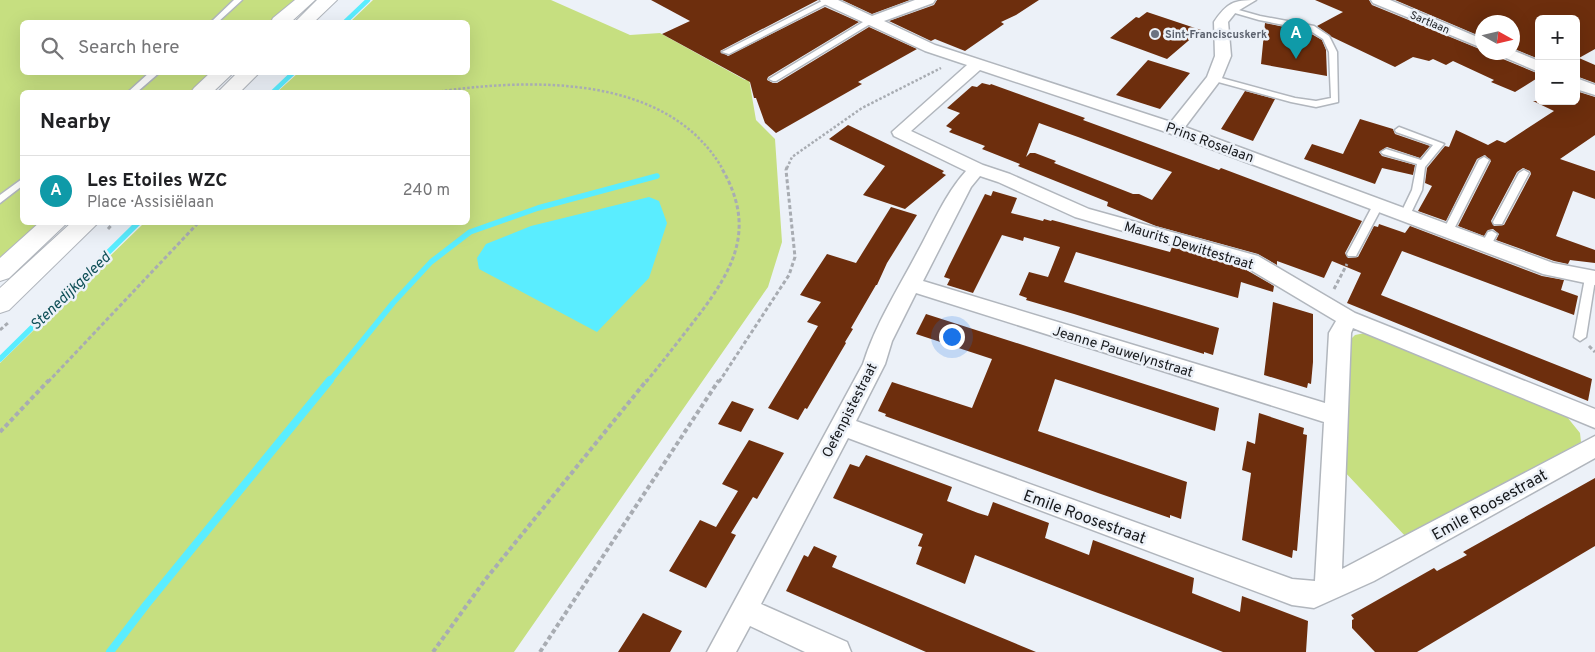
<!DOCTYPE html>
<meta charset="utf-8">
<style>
:root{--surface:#fff;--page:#f6f6f6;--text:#202124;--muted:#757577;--line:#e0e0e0;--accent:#db2777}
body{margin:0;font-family:Overpass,sans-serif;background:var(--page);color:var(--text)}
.controls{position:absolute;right:15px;top:15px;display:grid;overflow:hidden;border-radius:8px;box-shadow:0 5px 20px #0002}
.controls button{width:45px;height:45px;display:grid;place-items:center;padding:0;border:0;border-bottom:1px solid var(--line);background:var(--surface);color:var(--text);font:25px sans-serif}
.compass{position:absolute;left:1475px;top:15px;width:45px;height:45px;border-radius:50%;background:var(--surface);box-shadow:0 5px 20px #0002;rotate:98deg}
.you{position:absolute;left:951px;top:336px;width:18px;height:18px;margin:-12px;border:4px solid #fff;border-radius:50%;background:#1a73e8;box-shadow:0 0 0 8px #1a73e833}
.badge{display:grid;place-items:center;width:32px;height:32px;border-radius:50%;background:var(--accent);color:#fff;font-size:16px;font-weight:700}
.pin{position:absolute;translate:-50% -41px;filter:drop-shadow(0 1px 2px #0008)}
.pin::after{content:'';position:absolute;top:26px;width:18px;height:15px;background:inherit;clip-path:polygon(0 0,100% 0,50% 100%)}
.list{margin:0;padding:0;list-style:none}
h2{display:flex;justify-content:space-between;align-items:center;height:65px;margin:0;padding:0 20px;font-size:21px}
h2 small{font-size:16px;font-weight:400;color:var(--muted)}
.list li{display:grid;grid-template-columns:32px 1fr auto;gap:15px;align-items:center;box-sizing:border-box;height:70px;padding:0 20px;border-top:1px solid var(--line)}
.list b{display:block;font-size:19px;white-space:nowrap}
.list p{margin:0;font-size:16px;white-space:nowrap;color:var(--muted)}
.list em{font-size:16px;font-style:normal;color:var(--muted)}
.icon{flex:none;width:28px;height:28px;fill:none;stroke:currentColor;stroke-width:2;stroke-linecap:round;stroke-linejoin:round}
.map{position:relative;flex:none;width:1595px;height:652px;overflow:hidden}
.search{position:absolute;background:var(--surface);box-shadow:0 5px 20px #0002;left:20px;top:20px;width:450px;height:55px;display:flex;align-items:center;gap:12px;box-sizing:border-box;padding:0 18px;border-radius:8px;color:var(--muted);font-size:19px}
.panel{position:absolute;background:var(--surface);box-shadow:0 5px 20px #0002;left:20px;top:90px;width:450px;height:135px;border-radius:8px}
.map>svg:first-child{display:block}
.green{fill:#c6df80}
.water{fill:#5aedff}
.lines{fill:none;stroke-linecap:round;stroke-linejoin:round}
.stream-far2{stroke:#5aedff;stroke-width:4.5}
.stream-far1{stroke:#5aedff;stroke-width:5.5}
.stream{stroke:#5aedff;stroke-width:8}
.building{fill:#6d2e0d;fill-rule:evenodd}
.lane-casing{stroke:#b1b6bd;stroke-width:3}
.street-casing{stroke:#b1b6bd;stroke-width:3}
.secondary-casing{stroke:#b1b6bd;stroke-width:2}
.path-far2{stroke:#a8acb2;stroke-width:2.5;stroke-dasharray:2.5 2;stroke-linecap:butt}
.path-far1{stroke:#a8acb2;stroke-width:3;stroke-dasharray:4 2.5;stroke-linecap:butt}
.path{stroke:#a8acb2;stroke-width:4;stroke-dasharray:4.5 3;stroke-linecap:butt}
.lane{fill:#fff;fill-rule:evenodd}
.street{fill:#fff;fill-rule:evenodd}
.secondary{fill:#fff;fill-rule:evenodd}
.worship-dot{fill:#6b7280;stroke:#ecf1f8;stroke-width:2}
.labels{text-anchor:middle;stroke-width:5;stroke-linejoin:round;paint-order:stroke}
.far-street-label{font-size:11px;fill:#17191c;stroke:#ecf1f8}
.far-worship-label{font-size:11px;font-weight:bold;fill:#5b616d;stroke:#ecf1f8;text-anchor:start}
.street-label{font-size:14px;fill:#17191c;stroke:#ecf1f8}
.water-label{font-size:15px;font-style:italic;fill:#105058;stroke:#ecf1f8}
.near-street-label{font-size:16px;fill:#17191c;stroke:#ecf1f8}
</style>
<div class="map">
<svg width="1595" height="652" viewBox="0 0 1595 652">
<rect width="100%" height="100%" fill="#ecf1f8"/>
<path class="green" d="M0 0H306L280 22H22V72L224 73 201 92H22V222L56 223 0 272Z
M373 0H551L630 35 660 33 745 80 749 79 756 120 775 139 782 242 768 287 514 652H0V363L144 223 468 222V92H277L298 73 468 72V22H350Z
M1365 333 1374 334 1563 412 1580 433 1581 442 1407 538 1342 469 1351 339 1355 335Z"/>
<path class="water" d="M649 197 659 201 667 223 649 278 597 332 479 269 477 258 486 244 531 226Z"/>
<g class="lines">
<path class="stream-far2" d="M345 22 368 0
M273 92 294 72"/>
<path class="stream-far1" d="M0 359 139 222
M329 382 393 303 431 262 470 232 538 208 657 176"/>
<path class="stream" d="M110 652 146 605 330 380"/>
</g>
<path class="building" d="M651 0H818L720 51 728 56 825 7 859 22 768 77 767 80 773 83H777L869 27 917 49 858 82 862 84 776 133 765 123 756 98H754L750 82 662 34 690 21Z
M842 0H910L872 14Z
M937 0H1039L1016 15 1001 22 1004 24 965 51 935 39 931 41 889 21 934 5Z
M1315 0H1369L1372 5 1482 50V52H1495L1498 57 1539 74V77L1515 92 1491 82 1494 80 1453 61 1446 65 1433 59 1429 61 1413 57 1395 67 1332 37 1317 26 1343 12Z
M1395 0H1595V49L1579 58 1595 65V83L1576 76V19L1539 17V59L1512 48V22H1482V37Z
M1147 12 1201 30 1167 59 1110 38 1136 17 1139 18Z
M1265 23 1308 32 1322 40 1326 50 1327 76 1261 64Z
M1148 60 1190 73 1160 109 1116 95Z
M982 83 990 85 991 84 1085 118 1083 120 1219 170 1221 168 1362 221 1345 253 1348 258 1358 257 1374 226 1378 227 1379 224 1405 233 1410 226 1542 276 1564 280 1561 290 1578 296 1574 315 1402 251 1381 295 1592 379 1588 401 1347 303 1361 273 1332 261 1324 278 1277 261V265L1258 254 1156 226 1107 206 1108 202 1018 166 1020 164 982 149 985 146 949 132 952 129 946 126 960 113 947 108 972 86 977 87ZM1039 123 1078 137 1172 172 1152 200 1139 194H1133L1054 163 1056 161 1035 153H1030L1026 157Z
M1245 91 1275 99 1253 141 1221 129Z
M1576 91 1595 97V135L1560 159 1595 171V199L1573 191 1556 236 1595 250V263L1570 260 1568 264 1554 261 1496 240 1499 234 1493 229 1488 230 1484 236 1458 226 1491 161 1485 155 1477 159 1446 221 1418 211 1432 186 1425 183 1427 168 1445 146 1449 147 1456 130 1488 145 1497 140 1505 143 1554 111 1533 101H1576ZM1523 168 1530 171 1531 174 1504 225 1494 226 1491 221 1517 172Z
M1360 119 1393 129 1395 134 1430 146 1420 158 1387 147 1379 152 1382 156 1415 165 1413 175 1382 168 1375 184 1304 159 1312 144 1343 154Z
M848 125 944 171 942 173 946 175 905 209 863 195 885 166 829 139Z
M993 191 1017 198 1011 213 1043 221 1044 219 1051 221 1052 220 1170 252 1172 247 1243 268 1274 286 1273 292 1241 282 1238 298 1076 252 1064 282 1219 328 1213 355 1204 352V354L1074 314 1026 300 1027 298 1019 295 1029 272 1048 277 1060 247 1024 237 1023 241 1002 235 973 293 947 285 950 279 944 277 949 266 985 194 991 196Z
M891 207 917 215 887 263 877 285H876L851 328 853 329 845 342 846 343 807 409 805 408 798 420 768 408 818 326 807 322 821 302 800 295 827 254 856 263Z
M1273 302 1313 314V362L1311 384 1308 383 1307 388 1264 375Z
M926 314 1219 408 1215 431 1055 379 1038 431 1187 482 1181 519 1170 515V518L1098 493 885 416 886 414 878 411 892 382 972 408 992 359 916 334Z
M732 401 754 409 741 432 718 424Z
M1259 413 1304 428 1303 434 1307 435 1297 551 1293 550 1292 558 1242 540 1251 473 1242 470 1247 441 1255 444Z
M749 440 784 453 757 499 753 497 731 533 736 535 706 588 669 571 700 520 716 527 738 491 722 484Z
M866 455 952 487 947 501 978 513 988 516 993 502 1049 523 1045 538 1089 555 1093 540 1194 578 1192 593 1240 612 1242 596 1308 621 1306 652H1223L975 555 965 584 916 564 922 547 918 546 923 534 833 498 850 464 859 467Z
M1595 478V546L1417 652H1375L1352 628V620L1354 619 1351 615 1434 568 1437 571 1467 555 1463 552Z
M814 546 837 556 832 567 1036 652H926L786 591 804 555 808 557Z
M643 613 682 631 670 652H618Z"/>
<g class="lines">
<g class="lane-casing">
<path id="lane" d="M234 0H242L218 22H211Z
M824 0 832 1 729 54 722 52Z
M1228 7 1260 16 1314 26 1329 36 1337 52 1338 102 1316 107 1291 102 1211 80V76H1214L1295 98 1316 101 1331 98 1329 52 1323 39 1309 30 1259 20 1228 11Z
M868 19 875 21 776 81H773L769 79Z
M150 72H160L137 92H128Z
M1399 127 1444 144 1425 167 1422 190 1410 215 1405 218 1400 215 1412 190 1417 164 1383 154 1381 152 1386 149 1421 160 1433 145 1396 132 1395 130Z
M1484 157 1489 160 1453 231 1452 233H1444L1443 231 1479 160Z
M1524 170 1529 173 1503 222 1502 224H1494L1493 222 1519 173Z
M22 179V186L0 203V195Z
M1378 202 1383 205 1357 254 1356 256H1348L1347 254 1373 205Z
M1492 231 1497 234 1490 247 1486 248 1482 247 1481 245 1488 232Z
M1590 274 1594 275 1595 280 1586 337 1580 341 1574 337 1585 278Z"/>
</g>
<g class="street-casing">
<path id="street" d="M820 0H838L872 16 915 0H935L933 3 884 21 935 45 1171 122 1207 77 1215 56 1214 22C1227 3 1233 0 1256 0L1236 12 1228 22 1231 56 1222 78 1185 127 1553 263 1595 271V285L1543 274 1169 133 980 70 911 131 983 165 1010 174 1089 209 1258 256 1355 313 1595 409V428L1353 328 1351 333 1342 569 1595 436V458L1374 581 1314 608 1292 605 848 438 761 604 847 642 851 652H805L750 626 736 652H707L863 364C875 325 898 289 917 253 932 226 945 194 966 171L894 136 892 132 967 65 925 51 822 3ZM980 176 998 182 1075 217 1244 266 1336 321 1329 333 1325 403 923 281 971 187ZM916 293 1324 422 1315 581 1292 579 856 421 885 364 892 341Z
M1371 0H1390L1482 39V48L1373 3Z
M1512 50 1539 61V72L1499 55 1497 52H1512Z
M1576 78 1595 85V95L1576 89Z"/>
</g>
<g class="secondary-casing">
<path id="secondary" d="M295 0H315L291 22H271L273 18Z
M317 0H337L314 22H295Z
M211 72H234L213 92H191L194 88Z
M238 72H260L240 92H218Z
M40 222H68L9 278 0 281V258Z
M72 222H99L9 310 0 313V288Z"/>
</g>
<path class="path-far2" d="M436 92C531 78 667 74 722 168
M787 168 792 157 862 108 941 68"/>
<path class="path-far1" d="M108 229 114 222
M1334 289 1347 264
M0 330 9 322
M1589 346 1595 352
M48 382 199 222
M646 382C664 360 681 338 698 316 736 266 756 226 721 167
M719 382 789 275 795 257 786 170 787 167"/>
<path class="path" d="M0 432 49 380
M433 652 485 580 647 380
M540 652 719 380"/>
<use href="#lane" class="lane"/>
<use href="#street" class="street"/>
<use href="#secondary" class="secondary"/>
</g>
<circle class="worship-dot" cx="1155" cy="34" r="5"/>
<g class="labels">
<g class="far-street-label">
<text transform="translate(1430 22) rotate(23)" y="4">Sartlaan</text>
</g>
<g class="far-worship-label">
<text x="1165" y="38">Sint-Franciscuskerk</text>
</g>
<g class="street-label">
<text transform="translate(1210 142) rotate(20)" y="5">Prins Roselaan</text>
<text transform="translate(1189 245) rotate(17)" y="5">Maurits Dewittestraat</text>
<text transform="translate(1123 351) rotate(17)" y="5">Jeanne Pauwelynstraat</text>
<text transform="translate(849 410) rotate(-63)" y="5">Oefenpistestraat</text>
</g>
<g class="water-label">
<text transform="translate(70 291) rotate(-44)" y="5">Stenedijkgeleed</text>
</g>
<g class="near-street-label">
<text transform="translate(1489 504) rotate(-29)" y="6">Emile Roosestraat</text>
<text transform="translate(1085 516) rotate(20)" y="6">Emile Roosestraat</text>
</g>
</g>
</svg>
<div class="controls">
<button>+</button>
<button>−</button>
</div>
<svg class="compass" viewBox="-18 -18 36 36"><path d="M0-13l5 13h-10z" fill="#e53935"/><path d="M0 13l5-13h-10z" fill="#757577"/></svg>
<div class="you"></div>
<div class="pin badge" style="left:1296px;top:59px;background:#0f9aa8">A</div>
<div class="search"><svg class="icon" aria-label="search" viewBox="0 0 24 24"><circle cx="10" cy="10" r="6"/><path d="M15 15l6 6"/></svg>Search here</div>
<section class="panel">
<h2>Nearby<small></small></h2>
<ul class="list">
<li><span class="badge" style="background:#0f9aa8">A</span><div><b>Les Etoiles WZC</b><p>Place · Assisiëlaan</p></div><em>240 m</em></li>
</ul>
</section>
</div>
